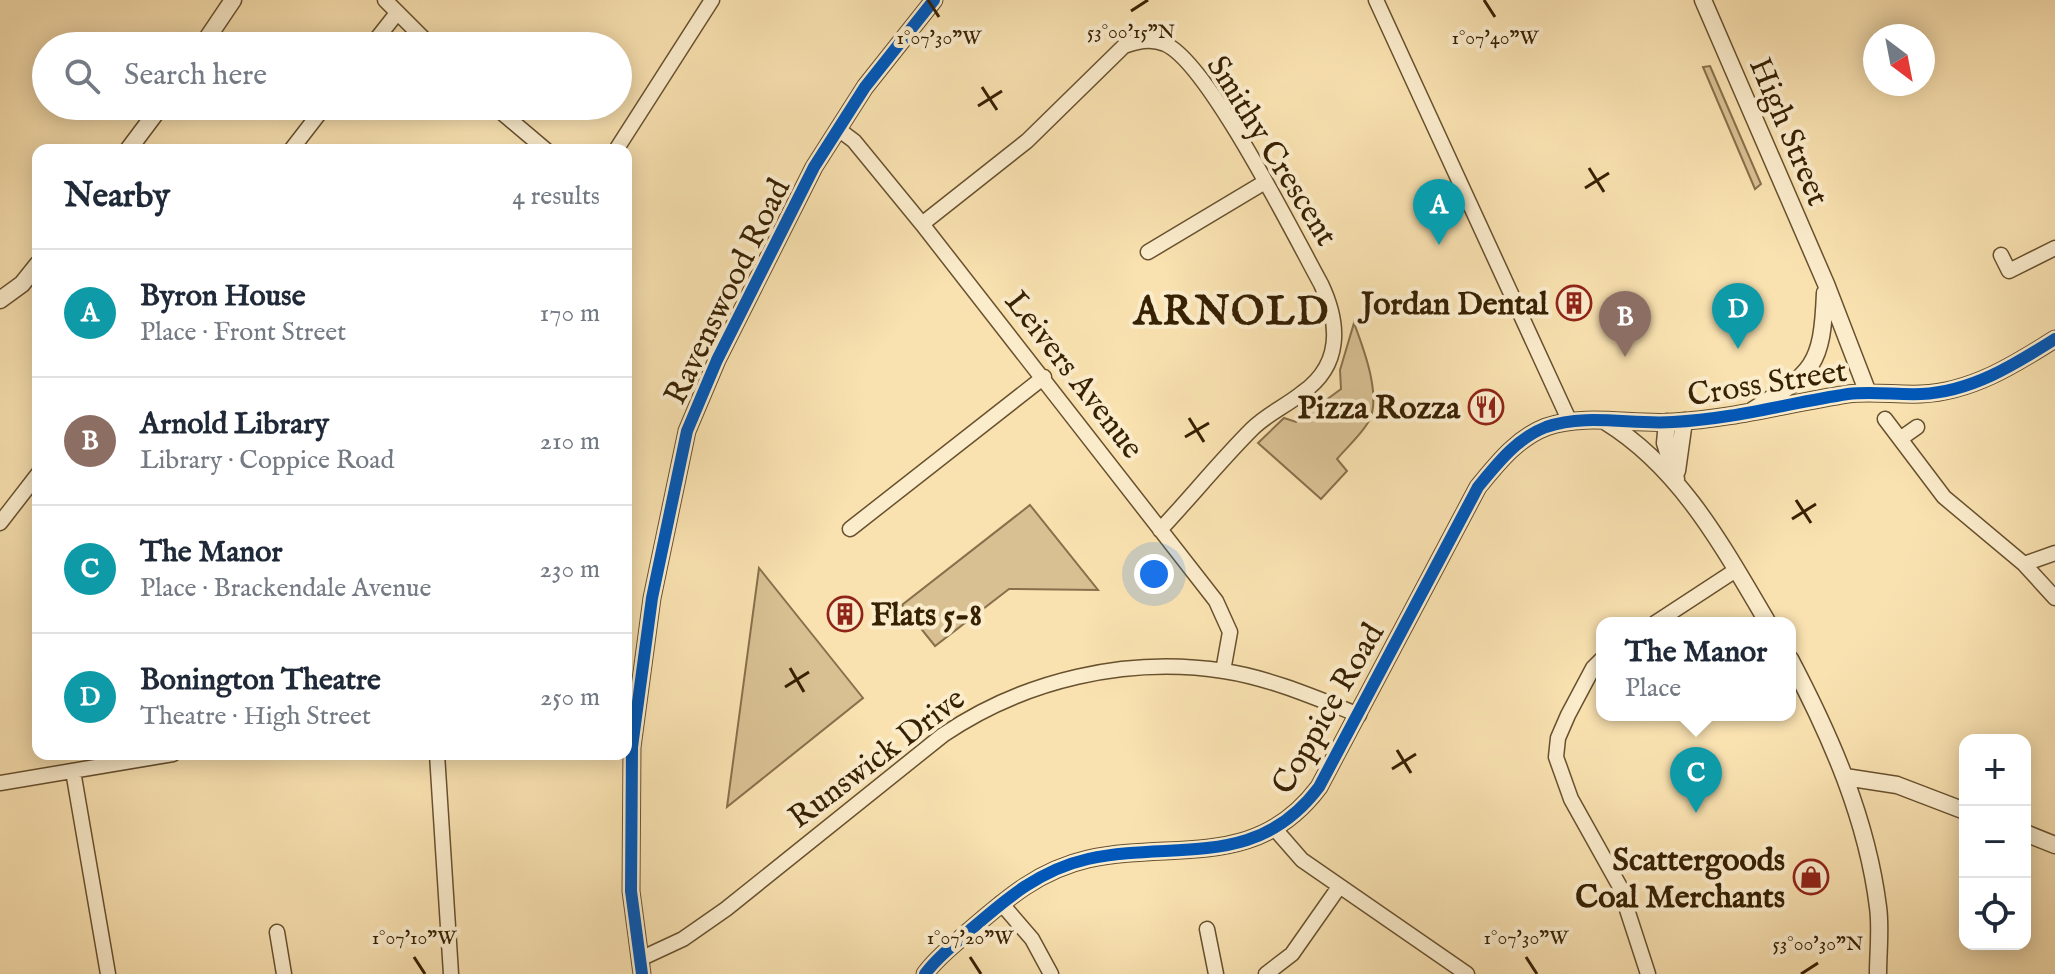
<!DOCTYPE html>
<meta charset="utf-8">
<style>
:root{--surface:#fff;--page:#f6f6f7;--text:#1f2937;--muted:#747a83;--line:#e0e1e3;--accent:#8f2418}
body{margin:0;font-family:"IM FELL English",serif;background:var(--page);color:var(--text)}
.controls{position:absolute;right:24px;bottom:24px;display:grid;overflow:hidden;border-radius:16px;box-shadow:0 4px 20px #0003}
.controls button{width:72px;height:72px;display:grid;place-items:center;padding:0;border:0;border-bottom:2px solid var(--line);background:var(--surface);color:var(--text);font:40px sans-serif}
.compass{position:absolute;left:1863px;top:24px;width:72px;height:72px;border-radius:50%;background:var(--surface);box-shadow:0 4px 20px #0003;rotate:148deg}
.you{position:absolute;left:1154px;top:574px;width:28px;height:28px;margin:-20px;border:6px solid #fff;border-radius:50%;background:#1a73e8;box-shadow:0 0 0 12px #1a73e833}
.badge{display:grid;place-items:center;width:52px;height:52px;border-radius:50%;background:var(--accent);color:#fff;font-size:26px;font-weight:700}
.pin{position:absolute;translate:-50% -66px;filter:drop-shadow(0 2px 4px #0008)}
.pin::after{content:'';position:absolute;top:42px;width:28px;height:24px;background:inherit;clip-path:polygon(0 0,100% 0,50% 100%)}
.popup{position:absolute;left:1596px;top:617px;width:200px;height:104px;box-sizing:border-box;display:grid;place-content:center;border-radius:16px;background:var(--surface);filter:drop-shadow(0 2px 6px #0005);font-size:26px;white-space:nowrap;color:var(--muted)}
.popup b{font-size:30px;color:var(--text)}
.popup::after{content:'';position:absolute;left:50%;top:100%;margin-left:-16px;border:16px solid transparent;border-top-color:var(--surface)}
.list{margin:0;padding:0;list-style:none}
h2{display:flex;justify-content:space-between;align-items:center;height:104px;margin:0;padding:0 32px;font-size:34px}
h2 small{font-size:26px;font-weight:400;color:var(--muted)}
.list li{display:grid;grid-template-columns:52px 1fr auto;gap:24px;align-items:center;box-sizing:border-box;height:128px;padding:0 32px;border-top:2px solid var(--line)}
.list b{display:block;font-size:30px;white-space:nowrap}
.list p{margin:0;font-size:26px;white-space:nowrap;color:var(--muted)}
.list em{font-size:26px;font-style:normal;color:var(--muted)}
.icon{flex:none;width:44px;height:44px;fill:none;stroke:currentColor;stroke-width:2;stroke-linecap:round;stroke-linejoin:round}
.map{position:relative;flex:none;width:2055px;height:974px;overflow:hidden}
.search{position:absolute;background:var(--surface);box-shadow:0 4px 20px #0003;left:32px;top:32px;width:600px;height:88px;display:flex;align-items:center;gap:20px;box-sizing:border-box;padding:0 28px;border-radius:44px;color:var(--muted);font-size:30px}
.panel{position:absolute;background:var(--surface);box-shadow:0 4px 20px #0003;left:32px;top:144px;width:600px;height:616px;border-radius:16px}
.map>svg:first-child{display:block}
.green{fill:#d8c093;stroke:#88704b;stroke-width:2}
.lines{fill:none;stroke-linecap:round;stroke-linejoin:round}
.minor-casing{stroke:#68512e;stroke-width:17}
.tertiary-casing{stroke:#68512e;stroke-width:19}
.minor{stroke:#fbeccc;stroke-width:14}
.tertiary{stroke:#fbeccc;stroke-width:16}
.cycleway-casing{stroke:#fbeccc;stroke-width:17}
.cycleway{stroke:#0057b8;stroke-width:12}
.ticks{fill:none;stroke:#372103;stroke-width:3}
.labels{text-anchor:middle;stroke-width:8;stroke-linejoin:round;paint-order:stroke}
.street-label{font-size:32px;fill:#372103;stroke:#fbeccc}
.poi-label{font-size:32px;font-weight:bold;fill:#372103;stroke:#fbeccc;text-anchor:end}
.district-label{font-size:40px;font-weight:bold;letter-spacing:2px;fill:#372103;stroke:#fbeccc}
.ticks-label{font-size:20px;text-anchor:middle;fill:#372103;stroke:#fbeccc;stroke-width:8;stroke-linejoin:round;paint-order:stroke}
</style>
<div class="map">
<svg width="2055" height="974" viewBox="0 0 2055 974">
<rect width="100%" height="100%" fill="#f9e1b0"/>
<filter id="stains"><feTurbulence type="fractalNoise" baseFrequency=".0025" numOctaves="4"/><feColorMatrix values="0 0 0 0 .2 0 0 0 0 .09 0 0 0 0 .02 0 0 0 .5 -.17"/></filter>
<radialGradient id="worn" r=".72"><stop offset=".6" stop-color="#630" stop-opacity="0"/><stop offset="1" stop-color="#630" stop-opacity=".3"/></radialGradient>
<path class="green" d="M1710 66 1761 184 1755 189 1703 67Z
M1354 323C1363 347 1382 396 1369 421 1361 435 1347 447 1337 459L1347 471 1321 499 1258 443 1284 418 1296 422 1341 389 1340 370Z
M1030 505 1098 590 1009 589 935 646 902 605Z
M759 568 863 698 727 807Z"/>
<g class="lines">
<g class="minor-casing">
<path id="minor" d="M385 0 431 46
M1376 0 1570 422
M371 46 397 13
M494 106 546 150
M838 129 854 141 922 224 1216 601 1230 632 1223 671
M291 150 325 106
M616 150 712 0
M922 224 1027 141 1124 46C1137 41 1152 38 1165 44 1208 62 1295 237 1321 284 1340 324 1342 365 1302 393 1286 406 1267 414 1252 429 1220 461 1191 497 1160 530
M1148 252 1265 182
M2001 255 2009 271 2055 248
M1885 419 1944 497 2024 564 2055 598
M1900 439 1917 427
M0 523 38 474
M850 529 1044 377
M2024 564 2055 553
M1655 623 1736 570
M1602 659 1593 668 1568 715 1558 738 1556 757 1571 799 1619 885 1648 974
M437 754 451 974
M73 771 108 974
M0 783 173 754
M1275 829 1302 860 1467 974
M1001 903 1032 939 1051 974
M1207 929 1216 974
M277 932 284 974
M640 959 683 939 726 909 943 735C1024 680 1127 656 1224 671 1270 678 1316 698 1359 715
M1266 974 1292 954 1339 887"/>
</g>
<g class="tertiary-casing">
<path id="tertiary" d="M1703 0 1826 284 1868 393
M202 46 233 0
M128 150 161 106
M0 300 22 284 38 264
M1753 410C1814 372 1822 366 1825 293
M1606 422C1682 469 1724 549 1768 623
M1667 422 1665 443 1676 479
M1677 471 1684 421
M1790 659C1831 737 1867 819 1878 907 1881 928 1878 952 1878 974
M1845 777 1897 785 1965 811
M2025 833 2055 845
M642 974 631 891 632 747 652 598 687 431 717 360 814 167 865 87 934 0
M925 974C937 957 954 945 969 931 1006 899 1039 870 1088 859 1176 840 1256 871 1319 787L1478 487C1497 464 1517 438 1546 427 1586 413 1632 425 1673 422 1733 419 1789 403 1848 394 1872 391 1897 395 1921 394 1971 392 2014 365 2055 339"/>
</g>
<use href="#minor" class="minor"/>
<use href="#tertiary" class="tertiary"/>
<g class="cycleway-casing">
<path id="cycleway" d="M642 974 631 891 632 747 652 598 687 431 717 360 814 167 865 87 934 0
M925 974C937 957 954 945 969 931 1006 899 1039 870 1088 859 1176 840 1256 871 1319 787L1478 487C1497 464 1517 438 1546 427 1586 413 1632 425 1673 422 1733 419 1789 403 1848 394 1872 391 1897 395 1921 394 1971 392 2014 365 2055 339"/>
</g>
<use href="#cycleway" class="cycleway"/>
</g>
<path class="ticks" d="M928 0 939 17M1484 0 1495 17M1131 11 1148 0M982 87 997 110M978 106 1002 91M1589 168 1604 192M1585 188 1609 173M1189 418 1204 442M1185 437 1209 423M1796 500 1811 523M1792 519 1816 504M790 668 804 692M785 687 809 672M1397 750 1411 773M1392 769 1416 754M414 957 425 974M970 957 981 974M1526 957 1537 974M1801 974 1818 963"/>
<defs>
<g id="building-ring" transform="scale(1.8)"><circle r="9.5" fill="#fbeccc" stroke="#8f2418" stroke-width="1.5"/><path d="M-4-6H4V6H1V3H-1V6H-4ZM-2.5-4.3h1.7v1.8h-1.7ZM.8-4.3h1.7v1.8H.8ZM-2.5-1h1.7V.8h-1.7ZM.8-1h1.7V.8H.8Z" fill="#8f2418"/></g>
<g id="restaurant-ring" transform="scale(1.8)"><circle r="9.5" fill="#fbeccc" stroke="#8f2418" stroke-width="1.5"/><path d="M-5-6h1v4h1v-4h1v4h1v-4h1v5L-1.5 .5V6h-2V.5L-5-1ZM5-6V6H3V1.5H1.5Q1.5-4 5-6Z" fill="#8f2418"/></g>
<g id="shop-ring" transform="scale(1.8)"><circle r="9.5" fill="#fbeccc" stroke="#8f2418" stroke-width="1.5"/><path d="M-5-2.5h2.3a2.7 3.5 0 0 1 5.4 0H5L5.5 6h-11ZM-1.5-2.5h3a1.5 2.3 0 0 0-3 0Z" fill="#8f2418"/></g>
</defs>
<g fill-rule="evenodd">
<use href="#building-ring" x="1574" y="303"/>
<use href="#restaurant-ring" x="1486" y="407"/>
<use href="#building-ring" x="845" y="614"/>
<use href="#shop-ring" x="1811" y="877"/>
</g>
<g class="labels">
<g class="street-label">
<text transform="translate(1790 131) rotate(67)" y="11">High Street</text>
<text transform="translate(1273 150) rotate(58)" y="11">Smithy Crescent</text>
<text transform="translate(726 291) rotate(-64)" y="11">Ravenswood Road</text>
<text transform="translate(1075 374) rotate(52)" y="11">Leivers Avenue</text>
<text transform="translate(1767 382) rotate(-9)" y="11">Cross Street</text>
<text transform="translate(1327 708) rotate(-60)" y="11">Coppice Road</text>
<text transform="translate(876 757) rotate(-37)" y="11">Runswick Drive</text>
</g>
<g class="poi-label">
<text x="1548" y="314">Jordan Dental</text>
<text x="1460" y="418">Pizza Rozza</text>
<text x="871" y="625" text-anchor="start">Flats 5-8</text>
<text x="1785" y="870">Scattergoods<tspan x="1785" dy="37">Coal Merchants</tspan></text>
</g>
<g class="district-label">
<text x="1232" y="324">ARNOLD</text>
</g>
</g>
<g class="ticks-label">
<text x="1131" y="38">53°00'15"N</text>
<text x="1495" y="44">1°07'40"W</text>
<text x="939" y="44">1°07'30"W</text>
<text x="414" y="944">1°07'10"W</text>
<text x="970" y="944">1°07'20"W</text>
<text x="1526" y="944">1°07'30"W</text>
<text x="1818" y="950">53°00'30"N</text>
</g>
<rect width="100%" height="100%" filter="url(#stains)"/>
<rect width="100%" height="100%" fill="url(#worn)"/>
</svg>
<div class="controls">
<button>+</button>
<button>−</button>
<button><svg class="icon" aria-label="locate" viewBox="0 0 24 24"><circle cx="12" cy="12" r="6"/><path d="M12 2v4M12 18v4M2 12h4M18 12h4"/></svg></button>
</div>
<svg class="compass" viewBox="-18 -18 36 36"><path d="M0-13l5 13h-10z" fill="#e53935"/><path d="M0 13l5-13h-10z" fill="#747a83"/></svg>
<div class="you"></div>
<div class="pin badge" style="left:1439px;top:245px;background:#0f9aa8">A</div>
<div class="pin badge" style="left:1625px;top:357px;background:#8d6e63">B</div>
<div class="pin badge" style="left:1696px;top:813px;background:#0f9aa8">C</div>
<div class="popup"><b>The Manor</b>Place</div>
<div class="pin badge" style="left:1738px;top:349px;background:#0f9aa8">D</div>
<div class="search"><svg class="icon" aria-label="search" viewBox="0 0 24 24"><circle cx="10" cy="10" r="6"/><path d="M15 15l6 6"/></svg>Search here</div>
<section class="panel">
<h2>Nearby<small>4 results</small></h2>
<ul class="list">
<li><span class="badge" style="background:#0f9aa8">A</span><div><b>Byron House</b><p>Place · Front Street</p></div><em>170 m</em></li>
<li><span class="badge" style="background:#8d6e63">B</span><div><b>Arnold Library</b><p>Library · Coppice Road</p></div><em>210 m</em></li>
<li><span class="badge" style="background:#0f9aa8">C</span><div><b>The Manor</b><p>Place · Brackendale Avenue</p></div><em>230 m</em></li>
<li><span class="badge" style="background:#0f9aa8">D</span><div><b>Bonington Theatre</b><p>Theatre · High Street</p></div><em>250 m</em></li>
</ul>
</section>
</div>
